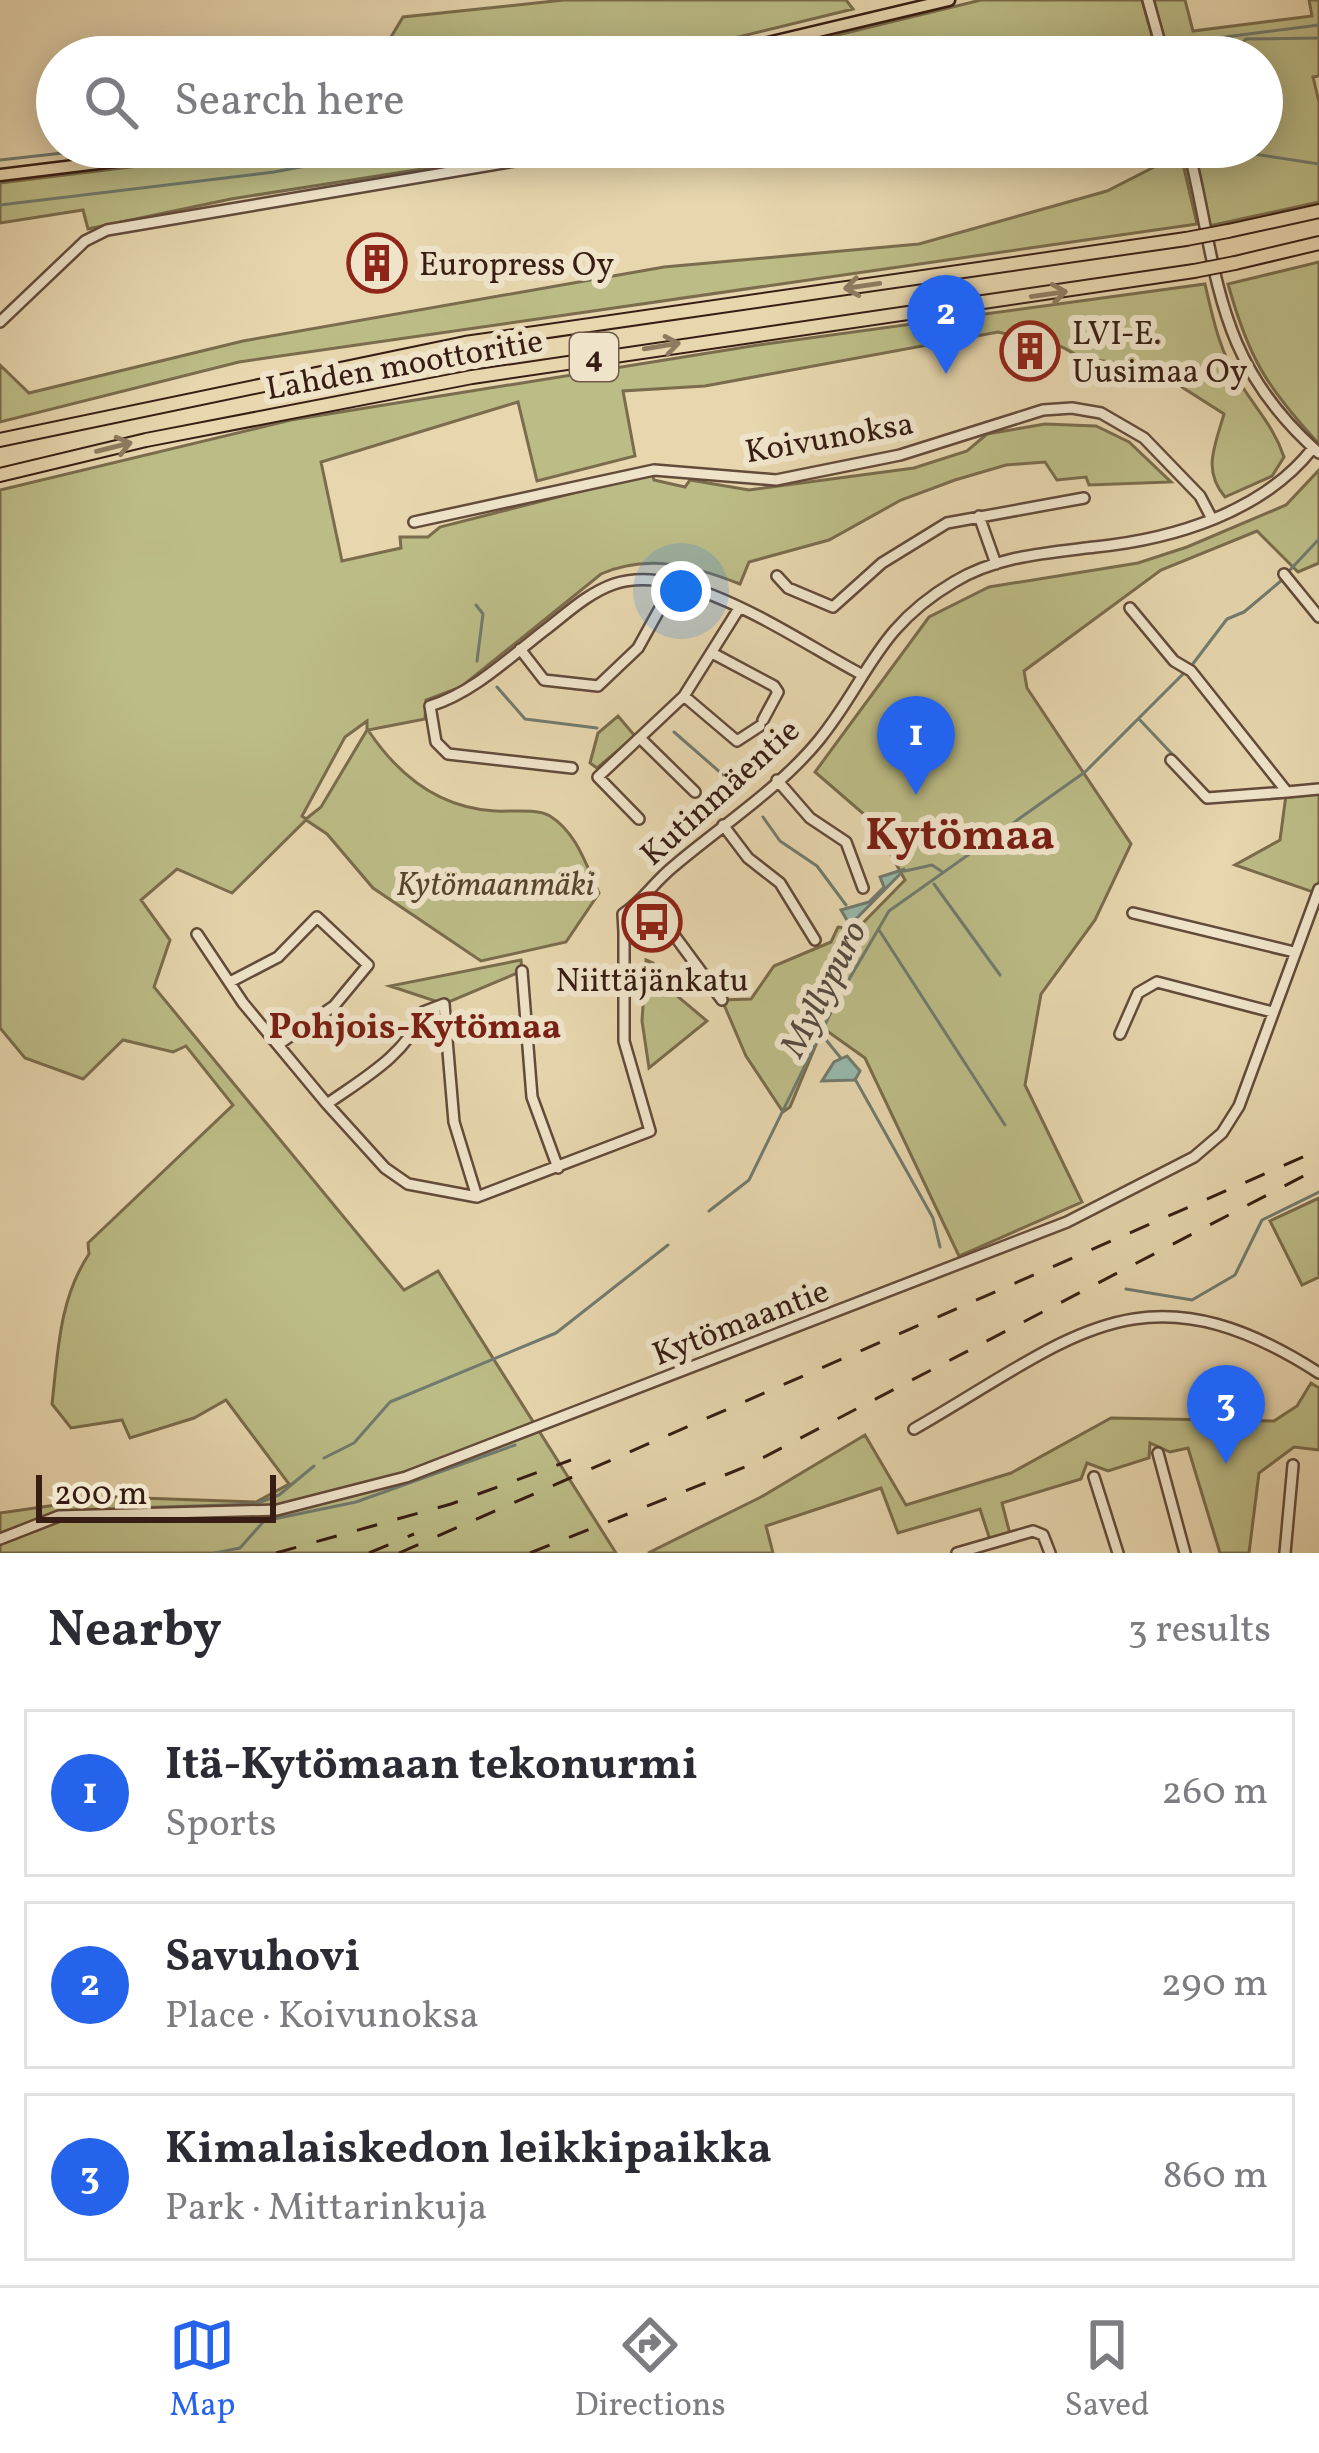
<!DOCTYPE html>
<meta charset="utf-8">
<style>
:root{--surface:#fff;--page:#f2f2f3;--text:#2b2b33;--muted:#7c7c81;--line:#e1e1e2;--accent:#2563eb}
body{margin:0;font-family:Vollkorn,serif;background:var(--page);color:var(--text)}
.scale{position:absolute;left:36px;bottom:30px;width:240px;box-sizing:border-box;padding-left:12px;border:6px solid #371d13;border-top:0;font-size:33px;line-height:42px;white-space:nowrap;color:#371d13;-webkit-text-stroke:9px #efe4ca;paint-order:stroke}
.you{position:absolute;left:681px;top:591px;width:42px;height:42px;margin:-30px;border:9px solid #fff;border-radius:50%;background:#1a73e8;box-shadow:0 0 0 18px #1a73e833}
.badge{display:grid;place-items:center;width:78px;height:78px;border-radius:50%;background:var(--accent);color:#fff;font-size:39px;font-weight:700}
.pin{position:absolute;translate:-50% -99px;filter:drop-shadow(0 3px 6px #0008)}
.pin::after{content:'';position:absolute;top:63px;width:42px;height:36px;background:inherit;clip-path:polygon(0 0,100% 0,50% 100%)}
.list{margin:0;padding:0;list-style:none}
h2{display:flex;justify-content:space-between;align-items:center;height:156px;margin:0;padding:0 48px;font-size:51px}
h2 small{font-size:39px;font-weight:400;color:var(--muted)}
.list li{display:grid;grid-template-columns:78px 1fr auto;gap:36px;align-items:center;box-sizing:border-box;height:168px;margin:0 24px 24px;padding:0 24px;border:3px solid var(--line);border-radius:0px}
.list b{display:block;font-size:45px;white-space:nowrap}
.list p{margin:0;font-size:39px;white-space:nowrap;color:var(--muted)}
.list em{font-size:39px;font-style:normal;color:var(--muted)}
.icon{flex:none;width:66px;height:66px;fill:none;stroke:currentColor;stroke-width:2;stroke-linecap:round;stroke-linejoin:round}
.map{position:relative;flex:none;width:1319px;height:1553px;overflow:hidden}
.search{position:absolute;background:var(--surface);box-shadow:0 6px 30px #0003;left:36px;right:36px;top:36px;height:132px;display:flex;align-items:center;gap:30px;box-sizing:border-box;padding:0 42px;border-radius:66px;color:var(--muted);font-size:45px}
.sheet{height:732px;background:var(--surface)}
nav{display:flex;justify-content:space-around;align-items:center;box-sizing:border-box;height:168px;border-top:3px solid var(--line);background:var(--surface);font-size:33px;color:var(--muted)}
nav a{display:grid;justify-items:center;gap:6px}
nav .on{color:var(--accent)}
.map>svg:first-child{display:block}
.green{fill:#bcbc86;stroke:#7a6c4c;stroke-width:3;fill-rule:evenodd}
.water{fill:#97b9ad;stroke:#717b6f;stroke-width:3}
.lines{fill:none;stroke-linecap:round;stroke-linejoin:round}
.stream{stroke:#717b6f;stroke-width:3}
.minor-casing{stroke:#634b3a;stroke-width:14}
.major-casing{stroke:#371d13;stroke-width:15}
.highway-casing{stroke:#371d13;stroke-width:16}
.minor{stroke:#efe4ca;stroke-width:9}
.major{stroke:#e7d6ae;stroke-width:10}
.highway{stroke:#e7d6ae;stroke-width:12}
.rail{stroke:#371d13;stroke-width:3;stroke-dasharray:21 21;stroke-linecap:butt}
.highway-bridge-casing{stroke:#371d13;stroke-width:16;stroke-linecap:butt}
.highway-bridge{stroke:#e7d6ae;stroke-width:12}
.oneway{stroke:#8f7a60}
.labels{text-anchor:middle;stroke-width:12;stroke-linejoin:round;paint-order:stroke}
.shield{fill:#efe4ca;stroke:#6e594a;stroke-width:3}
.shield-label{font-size:30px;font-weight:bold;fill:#371d13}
.poi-label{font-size:33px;fill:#371d13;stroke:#efe4ca;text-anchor:start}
.street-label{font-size:33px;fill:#371d13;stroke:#efe4ca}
.park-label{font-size:33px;font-style:italic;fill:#584530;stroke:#efe4ca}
.water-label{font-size:36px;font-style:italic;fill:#544c41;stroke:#efe4ca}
.neighbourhood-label{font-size:36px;font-weight:bold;fill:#7a1f14;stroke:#efe4ca}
.district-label{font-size:45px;font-weight:bold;fill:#7a1f14;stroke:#efe4ca}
</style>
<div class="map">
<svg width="1319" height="1553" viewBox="0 0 1319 1553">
<rect width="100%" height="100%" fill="#e7d6ae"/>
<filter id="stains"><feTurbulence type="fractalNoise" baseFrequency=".00167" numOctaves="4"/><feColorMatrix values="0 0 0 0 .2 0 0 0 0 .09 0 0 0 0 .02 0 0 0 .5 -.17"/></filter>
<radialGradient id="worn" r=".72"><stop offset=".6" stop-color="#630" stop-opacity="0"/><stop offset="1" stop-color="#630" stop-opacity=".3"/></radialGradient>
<path class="green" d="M564 0H846L853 9 656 57H379L403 17Z
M981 0H1142L1158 57H748Z
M1154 0H1185L1193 31 1312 16 1309 0H1319V76L1313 77 1319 102V202L1209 226 1191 147H1262V57H1168Z
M292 147H562L231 199 88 229 83 210 0 223V183Z
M1153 147H1179L1197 224 239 362 0 422V365L29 393 243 341 664 267 919 244 1107 191 1156 166Z
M1319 262V444C1266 386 1249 359 1228 284Z
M1205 284C1213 319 1220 353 1240 383 1257 410 1274 427 1284 457L1272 476 1225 497C1202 470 1215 446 1224 414L1152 368 1082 358 1062 347 998 332 705 386 623 391 635 456 537 481 518 402 321 462 342 561 401 548 400 537H428L440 527 652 473 654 480 685 487 690 480 749 490 914 468 967 451 987 434 1045 424 1096 426 1129 442 1171 482 1089 485 1086 477 1057 480 1045 462 1006 465 955 480 901 500 829 540 749 562 740 584C694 566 648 553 601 574L461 687 426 700 425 719 368 730C398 775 439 808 495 811 510 812 537 808 550 816 577 833 586 865 599 893L566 942 481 961 373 888 327 834 306 820 232 893 177 869 141 900 170 940 154 987 404 1290 438 1271 616 1553H0V1513L112 1497 256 1502 289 1484 226 1400 194 1418 130 1438 122 1420 71 1428 52 1404C58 1352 59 1299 89 1254L88 1243 233 1105 186 1046 173 1052 123 1040 83 1079 25 1058 0 1028V490L291 420 758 345ZM367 721V730L321 807 306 819 302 816 345 737Z
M1319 470V563L1298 572 1257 531 1161 570 1024 671 1027 688 1131 844 1095 920 1041 994 1025 1085 1082 1202 959 1256 865 1058 823 1028 790 1107 783 1112 746 1056 722 1000 751 999 774 966 831 942 838 927 857 929 905 880 873 822 815 772 929 617 989 587 1138 563 1187 547 1286 505Z
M618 716 635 736 597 768 590 763 598 733Z
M1319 794V894L1235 865 1280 840 1286 795Z
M521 960 522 971 444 1004 390 986Z
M646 960 653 963 670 990 707 1021 649 1068 642 1021Z
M1319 1198V1277L1302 1285 1270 1221Z
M1311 1383 1319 1388V1450L1294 1447 1259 1473 1249 1553H1220L1188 1448 1170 1452 1150 1443 1149 1458 1108 1471 1087 1463 1081 1479 1002 1503 1010 1534 990 1540 980 1509 898 1533 881 1488 766 1526 773 1553H648L761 1497 865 1435 906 1505 1011 1473 1111 1418 1274 1421 1297 1406Z"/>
<path class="water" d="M905 869 853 922H848L841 910 869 902 884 887 880 877Z
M847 1056 860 1071 855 1080 822 1081 834 1062Z"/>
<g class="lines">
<path class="stream" d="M1177 43 1319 25
M1003 57 1116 45 1146 48
M1227 57 1246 39 1319 38
M1208 147 1319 164
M0 160 117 147
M0 205 274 172 407 147
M1289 571 1319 539
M476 605 483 614 477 661
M1192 665 1227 619 1244 612 1282 580
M497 687 525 719 597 728
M1139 719 1209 793
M674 732 737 787
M1269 799 1319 794
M763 817 780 841 817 866 846 905
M905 871 932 865 941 871
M934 884 1000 975
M879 930 1005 1125
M822 1035 840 1057
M855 1079 933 1218 940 1247
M709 1211 749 1180 837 1000 889 911 1085 772 1185 672
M1126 1289 1192 1300 1235 1275 1262 1220 1319 1192
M324 1458 354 1443 390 1402 556 1333 668 1245
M134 1508 255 1504 279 1495 314 1466
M215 1553 240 1548 264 1521 356 1502 515 1445"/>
<g class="minor-casing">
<path id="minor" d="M1148 0 1164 57
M1188 147C1219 272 1213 360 1319 453
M0 322 85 241 107 230 598 147
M979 516 996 564
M414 522 654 470 776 480 900 455 1043 410 1072 408 1101 413 1144 438 1200 496 1211 517
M1284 574 1319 617
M777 576 788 588 833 607 882 563 947 523 1084 498
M1130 608 1174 661 1191 671 1287 792 1319 789
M520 649 544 680 598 686 638 648 675 581
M714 654 774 686 778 692 763 720
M684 696 737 741 760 726
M641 739 695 792
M1171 760 1207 798 1287 792
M572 768 448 754 436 742 430 706C473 693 510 657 545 630 567 613 588 593 614 584 685 560 796 640 859 673
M777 780 810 818 846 842 863 888
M639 819 598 777 684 696 738 610
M723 825 748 858 780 883 815 940
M646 897 722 1000
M641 906 644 926 624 932 623 914C645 899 652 884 674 866 721 826 780 788 819 740 869 678 876 628 954 582 997 556 1046 553 1095 547 1174 539 1263 512 1313 448
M1133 913 1294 952
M197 934 243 1003 327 1104 385 1168 408 1184 477 1197 650 1131 624 1041V932
M522 971 532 1097 558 1168
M230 982 278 957 317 917 368 965 334 1006 279 1044
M1120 1034 1138 993 1157 982 1272 1012
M327 1104C364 1078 406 1055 423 1012L444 1004 454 1122 477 1197
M914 1429C1071 1339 1142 1259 1319 1373
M1158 1453 1185 1553
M1094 1477 1118 1553
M0 1539 59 1516 277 1510 406 1477 1067 1222 1194 1157 1222 1133 1239 1106 1319 889
M957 1553 1033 1531 1043 1535 1050 1553
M1285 1553 1293 1465"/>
</g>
<g class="major-casing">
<path id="major" d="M709 57 949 0
M0 175 229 147"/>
</g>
<g class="highway-casing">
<path id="highway" d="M1228 231 1319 211
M1235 263 1319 243
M0 440 465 343 1186 239
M0 475 146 440 472 377 1194 271"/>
</g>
<use href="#minor" class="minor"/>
<use href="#major" class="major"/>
<use href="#highway" class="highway"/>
<path class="rail" d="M276 1553 451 1504 571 1460
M369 1553 414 1534
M399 1553 1319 1150
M530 1553 745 1467 1317 1169"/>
<g class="highway-bridge-casing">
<path id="highway-bridge" d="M1186 239 1228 231
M1194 271 1235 263"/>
</g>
<use href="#highway-bridge" class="highway-bridge"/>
</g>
<defs><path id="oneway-shaft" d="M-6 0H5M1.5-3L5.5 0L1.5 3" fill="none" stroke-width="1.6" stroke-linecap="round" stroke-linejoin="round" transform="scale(3)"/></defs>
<g class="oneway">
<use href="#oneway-shaft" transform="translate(862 286) rotate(172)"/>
<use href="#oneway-shaft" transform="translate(1049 294) rotate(-8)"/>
<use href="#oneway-shaft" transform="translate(662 346) rotate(-9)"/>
<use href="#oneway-shaft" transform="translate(114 447) rotate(-14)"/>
</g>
<defs>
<g id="building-ring" transform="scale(3)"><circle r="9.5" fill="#efe4ca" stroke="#8f2418" stroke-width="1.5"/><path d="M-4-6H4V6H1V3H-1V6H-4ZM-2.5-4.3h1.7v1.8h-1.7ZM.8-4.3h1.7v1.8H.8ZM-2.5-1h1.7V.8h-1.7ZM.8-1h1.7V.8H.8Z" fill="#8f2418"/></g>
<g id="bus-ring" transform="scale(3)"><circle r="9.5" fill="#efe4ca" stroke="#8f2418" stroke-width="1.5"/><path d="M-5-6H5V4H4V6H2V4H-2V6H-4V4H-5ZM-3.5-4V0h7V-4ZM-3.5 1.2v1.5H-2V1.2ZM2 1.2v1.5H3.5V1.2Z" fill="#8f2418"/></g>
</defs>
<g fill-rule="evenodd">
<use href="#building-ring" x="377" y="263"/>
<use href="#building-ring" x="1030" y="351"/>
<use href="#bus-ring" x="652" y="922"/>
</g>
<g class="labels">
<rect class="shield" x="570" y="333" width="48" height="48" rx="9"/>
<g class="shield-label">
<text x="594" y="367">4</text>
</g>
<g class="poi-label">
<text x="419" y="275">Europress Oy</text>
<text x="1072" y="344">LVI-E.<tspan x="1072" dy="38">Uusimaa Oy</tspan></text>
<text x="652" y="991" text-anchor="middle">Niittäjänkatu</text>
</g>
<g class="street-label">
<text transform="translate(404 363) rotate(-10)" y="12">Lahden moottoritie</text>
<text transform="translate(829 436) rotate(-10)" y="12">Koivunoksa</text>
<text transform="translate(719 791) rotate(-42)" y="12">Kutinmäentie</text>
<text transform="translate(740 1321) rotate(-21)" y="12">Kytömaantie</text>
</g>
<g class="park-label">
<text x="495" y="895">Kytömaanmäki</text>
</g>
<g class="water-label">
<text transform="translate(822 988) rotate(-63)" y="13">Myllypuro</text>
</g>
<g class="neighbourhood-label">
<text x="415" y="1038">Pohjois-Kytömaa</text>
</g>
<g class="district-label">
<text x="960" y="849">Kytömaa</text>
</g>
</g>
<rect width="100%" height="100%" filter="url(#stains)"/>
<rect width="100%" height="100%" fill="url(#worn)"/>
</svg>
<div class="scale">200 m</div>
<div class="you"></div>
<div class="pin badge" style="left:916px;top:795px">1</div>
<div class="pin badge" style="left:946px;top:374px">2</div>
<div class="pin badge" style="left:1226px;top:1464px">3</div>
<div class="search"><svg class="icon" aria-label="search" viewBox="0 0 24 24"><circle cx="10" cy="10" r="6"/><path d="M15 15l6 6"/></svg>Search here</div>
</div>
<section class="sheet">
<h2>Nearby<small>3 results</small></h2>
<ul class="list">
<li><span class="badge">1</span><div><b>Itä-Kytömaan tekonurmi</b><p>Sports</p></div><em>260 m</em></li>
<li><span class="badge">2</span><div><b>Savuhovi</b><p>Place · Koivunoksa</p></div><em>290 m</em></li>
<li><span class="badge">3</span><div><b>Kimalaiskedon leikkipaikka</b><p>Park · Mittarinkuja</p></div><em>860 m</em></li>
</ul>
</section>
<nav>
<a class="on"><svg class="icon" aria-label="map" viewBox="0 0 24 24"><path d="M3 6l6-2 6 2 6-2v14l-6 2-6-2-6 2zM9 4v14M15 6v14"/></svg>Map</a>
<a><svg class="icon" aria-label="directions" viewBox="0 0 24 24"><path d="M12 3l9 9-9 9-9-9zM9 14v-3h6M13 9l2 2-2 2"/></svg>Directions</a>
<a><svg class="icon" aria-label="saved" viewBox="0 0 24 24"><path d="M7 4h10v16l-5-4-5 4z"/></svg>Saved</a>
</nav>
